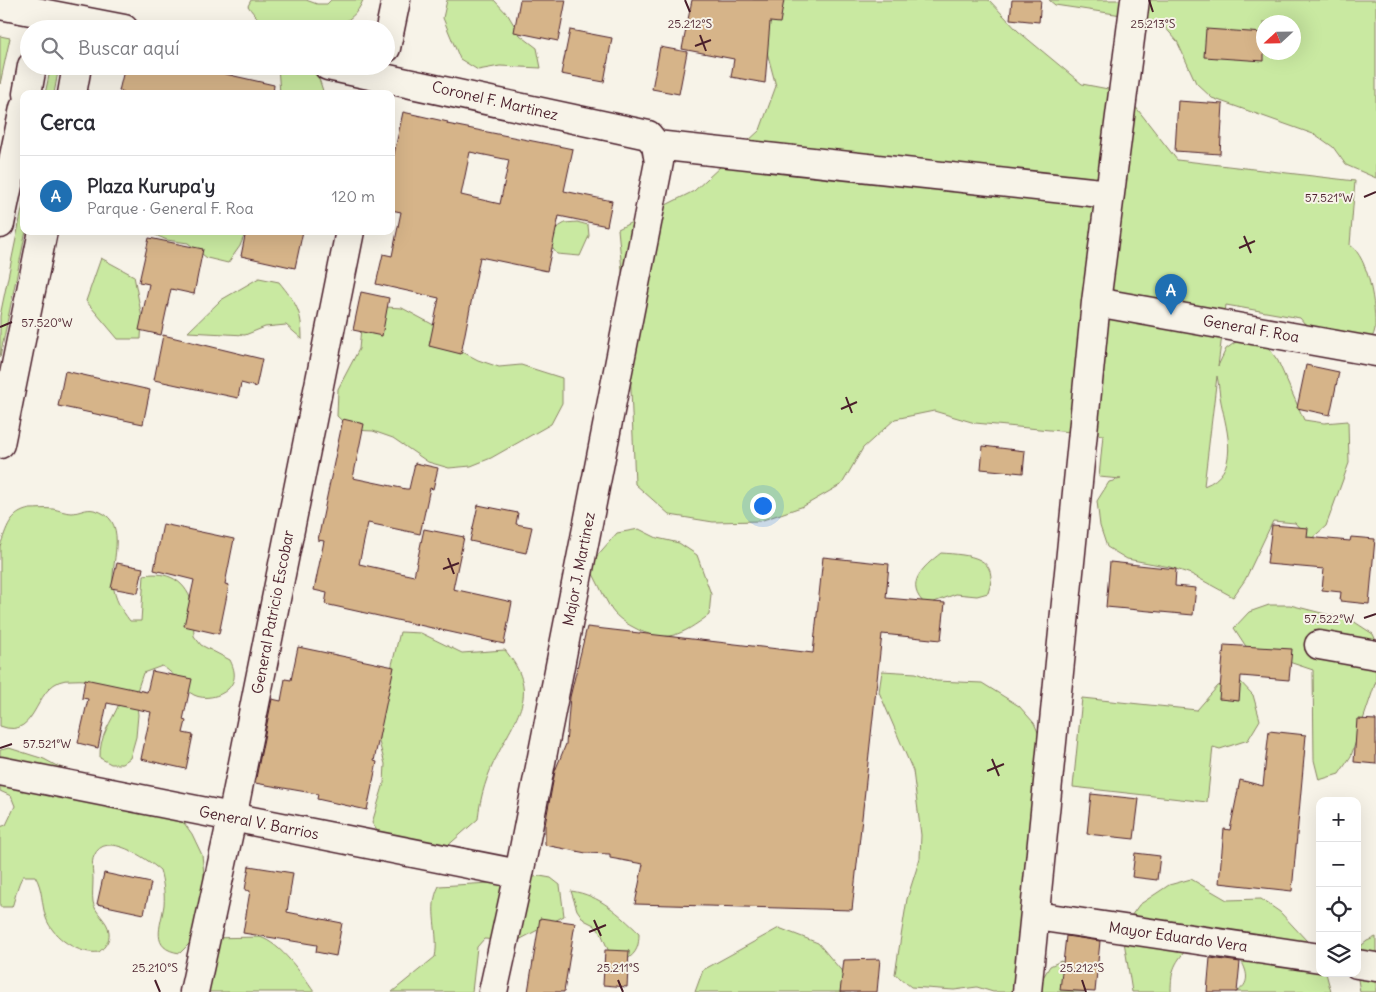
<!DOCTYPE html>
<html lang="es">
<meta charset="utf-8">
<style>
:root{--surface:#fff;--page:#f7f7f7;--text:#2b2b33;--muted:#7c7c81;--line:#e1e1e2;--accent:#1f6fb2}
body{margin:0;font-family:Delius,sans-serif;background:var(--page);color:var(--text)}
.controls{position:absolute;right:15px;bottom:15px;display:grid;overflow:hidden;border-radius:10px;box-shadow:0 5px 20px #0002}
.controls button{width:45px;height:45px;display:grid;place-items:center;padding:0;border:0;border-bottom:1px solid var(--line);background:var(--surface);color:var(--text);font:25px sans-serif}
.compass{position:absolute;left:1256px;top:15px;width:45px;height:45px;border-radius:50%;background:var(--surface);box-shadow:0 5px 20px #0002;rotate:248deg}
.you{position:absolute;left:762px;top:505px;width:18px;height:18px;margin:-12px;border:4px solid #fff;border-radius:50%;background:#1a73e8;box-shadow:0 0 0 8px #1a73e833}
.badge{display:grid;place-items:center;width:32px;height:32px;border-radius:50%;background:var(--accent);color:#fff;font-size:16px;font-weight:700}
.pin{position:absolute;translate:-50% -41px;filter:drop-shadow(0 1px 2px #0008)}
.pin::after{content:'';position:absolute;top:26px;width:18px;height:15px;background:inherit;clip-path:polygon(0 0,100% 0,50% 100%)}
.list{margin:0;padding:0;list-style:none}
h2{display:flex;justify-content:space-between;align-items:center;height:65px;margin:0;padding:0 20px;font-size:21px}
h2 small{font-size:16px;font-weight:400;color:var(--muted)}
.list li{display:grid;grid-template-columns:32px 1fr auto;gap:15px;align-items:center;box-sizing:border-box;height:80px;padding:0 20px;border-top:1px solid var(--line)}
.list b{display:block;font-size:19px;white-space:nowrap}
.list p{margin:0;font-size:16px;white-space:nowrap;color:var(--muted)}
.list em{font-size:16px;font-style:normal;color:var(--muted)}
.icon{flex:none;width:28px;height:28px;fill:none;stroke:currentColor;stroke-width:2;stroke-linecap:round;stroke-linejoin:round}
.map{position:relative;flex:none;width:1376px;height:992px;overflow:hidden}
.search{position:absolute;background:var(--surface);box-shadow:0 5px 20px #0002;left:20px;top:20px;width:375px;height:55px;display:flex;align-items:center;gap:12px;box-sizing:border-box;padding:0 18px;border-radius:28px;color:var(--muted);font-size:19px}
.panel{position:absolute;background:var(--surface);box-shadow:0 5px 20px #0002;left:20px;top:90px;width:375px;height:145px;border-radius:10px}
.map>svg:first-child{display:block}
.green{fill:#c9e9a1;stroke:#8a8466;fill-rule:evenodd}
.building{fill:#d6b489;stroke:#4a1f2b;fill-rule:evenodd}
.lines{fill:none;stroke-linecap:round;stroke-linejoin:round}
.street-casing{stroke:#4a1f2b;stroke-width:31}
.street{stroke:#f7f3e8;stroke-width:28}
.ticks{fill:none;stroke:#4a1f2b;stroke-width:2}
.labels{text-anchor:middle;stroke-width:4;stroke-linejoin:round;paint-order:stroke}
.street-label{font-size:15px;fill:#4a1f2b;stroke:#f7f3e8}
.ticks-label{font-size:12px;text-anchor:middle;fill:#4a1f2b;stroke:#f7f3e8;stroke-width:4;stroke-linejoin:round;paint-order:stroke}
</style>
<div class="map">
<svg width="1376" height="992" viewBox="0 0 1376 992">
<rect width="100%" height="100%" fill="#f7f3e8"/>
<filter id="ink" filterUnits="userSpaceOnUse"><feTurbulence type="fractalNoise" baseFrequency=".02" numOctaves="2"/><feDisplacementMap in="SourceGraphic" scale="10" xChannelSelector="R" yChannelSelector="G"/><feConvolveMatrix kernelMatrix="1 2 1 2 8 2 1 2 1" color-interpolation-filters="sRGB"/></filter>
<g filter="url(#ink)">
<path class="green" d="M251 0H306L317 4H327L331 0H363C352 29 324 29 298 29 291 29 281 31 274 28 263 25 254 15 248 6Z
M447 0H494L508 15 520 35 537 48 541 68 500 66 478 70 460 59 443 18Z
M753 0H989L1018 31 1082 84 1124 92 1177 160 1355 181 1350 245C1369 258 1376 307 1375 329 1374 335 1370 341 1368 347L1328 352 1300 318 1226 305 1218 366 1226 349 1244 336 1265 343 1278 361 1304 420 1324 423 1348 421 1349 463 1326 526 1310 540 1295 523 1273 521 1245 580 1233 597 1191 574 1170 567 1127 559 1107 547 1100 526 1097 501 1109 482 1121 479 1099 477 1103 435 975 423 934 411 895 419 863 448 842 484 804 506 760 521 713 522 670 515 635 484 629 342 618 229 694 191 760 130 776 86ZM1217 376C1219 383 1219 394 1221 402 1227 432 1241 472 1204 486Z
M1049 0H1376V178L1346 165 1333 147 1316 135 1212 98 1196 83 1177 41 1163 25 1142 18 1055 5ZM1264 22H1294V52H1264Z
M0 36 10 38 0 84Z
M51 66H59L54 94H45Z
M278 66H315L324 94H280Z
M24 200V231H26L0 357V316Z
M577 222 588 225 589 236 580 256 557 254 543 236 565 223Z
M146 231H246L240 246 228 263 207 258 188 243 167 240Z
M101 258 134 276 142 318 141 339H118L86 301Z
M259 278 279 282C296 303 302 311 302 339L286 325 265 327 245 335 188 332 221 300Z
M370 306 402 308 443 330 459 350 478 360 499 367 521 365 562 378V403L551 424 491 458 471 466 449 468 428 462 393 438 373 431 352 430 337 416 338 389 359 349 361 328Z
M30 509C37 509 45 508 53 509 59 510 65 513 72 513 79 513 86 508 94 510 130 518 111 560 113 584 115 600 121 609 130 621H141L144 575C172 570 190 585 194 612 195 620 193 628 194 636L201 645 230 660C235 670 237 680 228 689 220 697 204 700 194 695 185 691 176 674 162 666L143 673 136 694 138 715 136 737 130 758 122 764H111L100 758C99 736 111 723 119 704 110 697 98 685 88 681 83 679 77 680 72 680 32 677 41 742 0 726V546C7 528 9 513 30 509Z
M639 529 657 538 679 543 697 555 711 594 709 615C682 635 665 645 633 627 625 623 614 615 610 607 602 594 597 579 588 566L617 533Z
M941 553C969 555 1001 556 988 593L977 596 956 594 926 605C903 584 923 567 941 553Z
M1269 605H1290L1353 621 1373 634 1376 641V681L1351 756 1339 774 1319 780 1314 760 1313 670 1247 648 1234 628 1249 612Z
M400 632 421 633 462 653 505 650C540 693 518 713 498 754 487 774 480 797 478 819L444 849 383 840 372 823 384 783 385 764 379 742 378 722Z
M882 671 916 673 936 681 982 683 1019 706 1034 723 1052 764 1023 992H993L977 987 954 990 911 987 895 974 907 899 920 858 921 835 913 771 879 692Z
M1238 679 1253 695 1260 720 1248 740 1220 749 1213 747 1207 802 1073 787 1082 698 1197 710 1218 686Z
M9 748 44 759 55 765 179 816 192 834 202 855 207 902 196 937 180 953C149 949 161 926 164 905 165 893 163 881 160 870 147 859 105 829 94 856 91 862 93 873 93 879 93 887 92 895 93 902 95 914 108 920 109 932 110 941 105 947 99 952 79 955 53 938 46 918 41 903 43 889 35 876H23C17 885 16 896 12 907H0V827L6 825 15 806 11 796 0 791V750Z
M540 876 551 878 560 885 564 916 517 941 484 939 477 947 472 992H392L435 957C440 933 427 909 439 886L506 882Z
M1191 879 1227 900 1261 899 1280 912 1320 955V973H1326L1331 992H1235C1252 985 1247 970 1240 959L1190 945C1175 963 1171 968 1171 992H1132L1123 935 1126 923 1139 905 1169 885Z
M571 891C600 895 619 914 639 933 639 946 637 953 626 960L609 952 601 933 594 925 584 920 577 910Z
M779 928 818 943 845 975 851 992H695L703 970Z
M260 937C281 944 301 973 314 992H201L209 938Z
M1376 937V992H1360L1357 973V949L1367 941Z
M1061 961 1070 968 1086 992H1034L1050 966Z"/>
<path class="building" d="M520 0H566L558 41 514 32Z
M692 0H784L780 23 770 22 765 83 731 77 734 59 682 49Z
M1012 0H1041L1039 22 1010 19Z
M1206 29 1264 33V61L1204 57Z
M570 30 612 38 604 82 561 74Z
M660 47 687 52 679 94 652 89Z
M125 66H190L274 85 273 94H130L119 91Z
M1178 101 1223 104 1220 154 1175 151Z
M403 112 448 122 447 124 573 149 564 191 612 201 607 226 559 216 547 271 480 257 461 354 429 346 439 298 376 284 383 254 392 256 401 212 391 210V168ZM470 152 509 160 500 204 461 195Z
M246 231H303L295 268 241 256Z
M149 238 203 249 194 294 171 289 161 335 139 330 149 284 139 282Z
M361 292 389 298 382 336 353 330Z
M163 335 262 359 256 387 241 383 238 398 154 380Z
M1306 365 1339 372 1330 415 1297 408Z
M65 371 150 390 143 424 58 406Z
M343 419 364 424 353 478 406 489H409L415 463 438 468 433 489 430 488 420 534 368 523 359 564 414 576 424 529 464 537 453 589 512 602 504 644 325 604 327 593 314 590 324 541 318 540Z
M983 446 1025 451 1023 473 981 469Z
M478 505 518 513 516 524 532 527 526 553 470 541Z
M163 524 234 539 225 584 229 585 219 634 184 626 194 580 154 570Z
M1272 525 1308 528 1307 537 1350 541 1351 537 1375 539 1369 604 1340 601 1341 592 1322 590 1324 569 1267 564Z
M823 557 889 564 886 598 945 603 941 640 882 634 852 910 635 904 643 864 610 858V854L586 853 545 845V825L555 771 566 744 570 697 587 627 813 653Z
M1110 562 1176 569 1175 586 1196 588 1193 615 1106 607Z
M117 563 143 568 138 593 111 588Z
M1224 645 1292 649 1289 680 1241 676 1239 701 1219 699Z
M298 647 394 667 374 761 377 762 367 810 317 799 318 794 255 783 272 699 281 701 285 679 291 680Z
M152 671 192 679 183 720 186 721 183 733 193 735 186 769 141 759 151 712 107 703 98 748 78 743 88 699 82 698 85 679 147 692Z
M1357 719 1376 720V764L1354 762Z
M1269 731 1306 735 1292 891 1219 883 1224 829 1230 830 1240 780 1263 786Z
M1091 794 1139 799 1134 839 1087 834Z
M1135 853 1160 856 1157 880 1132 877Z
M249 866 293 873 287 912 342 923 336 956 316 952 317 945 243 933 250 891 245 890Z
M104 873 151 883 144 914 97 904Z
M540 918 575 923 564 992H528Z
M1066 936 1100 941 1095 992 1060 990Z
M605 950 629 951 627 987 603 985Z
M1210 958 1240 962 1237 992H1207Z
M880 959 877 992H840L844 960Z"/>
<g class="lines">
<g class="street-casing">
<path id="street" d="M0 5 124 29
M386 48 396 0
M328 66 648 135 656 145
M27 94 32 66
M72 94 77 66
M656 145 1110 194
M0 224 24 108
M1096 302 1376 352
M0 444 43 231
M1319 645 1376 655
M0 771 519 874
M1036 916 1320 958
M1357 964 1376 967
M194 992 232 818 350 231
M493 992 519 874 659 162 656 145
M1027 992 1096 302 1135 0"/>
</g>
<use href="#street" class="street"/>
</g>
</g>
<path class="ticks" d="M685 0 690 12M1149 0 1153 12M700 35 706 51M695 46 711 40M1364 197 1376 192M1244 236 1251 253M1239 248 1255 241M0 327 12 322M846 397 852 413M841 409 857 402M448 558 454 574M443 569 459 563M1364 618 1376 614M0 748 12 744M992 759 999 776M987 771 1004 764M594 920 601 936M589 932 606 925M155 980 160 992M618 980 623 992M1082 980 1086 992"/>
<g class="labels">
<g class="street-label">
<text transform="translate(495 101) rotate(13)" y="5">Coronel F. Martinez</text>
<text transform="translate(1251 329) rotate(10)" y="5">General F. Roa</text>
<text transform="translate(579 569) rotate(-79)" y="5">Major J. Martinez</text>
<text transform="translate(273 612) rotate(-79)" y="5">General Patricio Escobar</text>
<text transform="translate(259 823) rotate(11)" y="5">General V. Barrios</text>
<text transform="translate(1178 937) rotate(8)" y="5">Mayor Eduardo Vera</text>
</g>
</g>
<g class="ticks-label">
<text x="690" y="28">25.212°S</text>
<text x="1153" y="28">25.213°S</text>
<text x="1329" y="202">57.521°W</text>
<text x="47" y="327">57.520°W</text>
<text x="1329" y="623">57.522°W</text>
<text x="47" y="748">57.521°W</text>
<text x="155" y="972">25.210°S</text>
<text x="618" y="972">25.211°S</text>
<text x="1082" y="972">25.212°S</text>
</g>
</svg>
<div class="controls">
<button>+</button>
<button>−</button>
<button><svg class="icon" aria-label="locate" viewBox="0 0 24 24"><circle cx="12" cy="12" r="6"/><path d="M12 2v4M12 18v4M2 12h4M18 12h4"/></svg></button>
<button><svg class="icon" aria-label="layers" viewBox="0 0 24 24"><path d="M12 4l9 5-9 5-9-5zM3 14l9 5 9-5"/></svg></button>
</div>
<svg class="compass" viewBox="-18 -18 36 36"><path d="M0-13l5 13h-10z" fill="#e53935"/><path d="M0 13l5-13h-10z" fill="#7c7c81"/></svg>
<div class="you"></div>
<div class="pin badge" style="left:1171px;top:315px">A</div>
<div class="search"><svg class="icon" aria-label="search" viewBox="0 0 24 24"><circle cx="10" cy="10" r="6"/><path d="M15 15l6 6"/></svg>Buscar aquí</div>
<section class="panel">
<h2>Cerca<small></small></h2>
<ul class="list">
<li><span class="badge">A</span><div><b>Plaza Kurupa'y</b><p>Parque · General F. Roa</p></div><em>120 m</em></li>
</ul>
</section>
</div>
